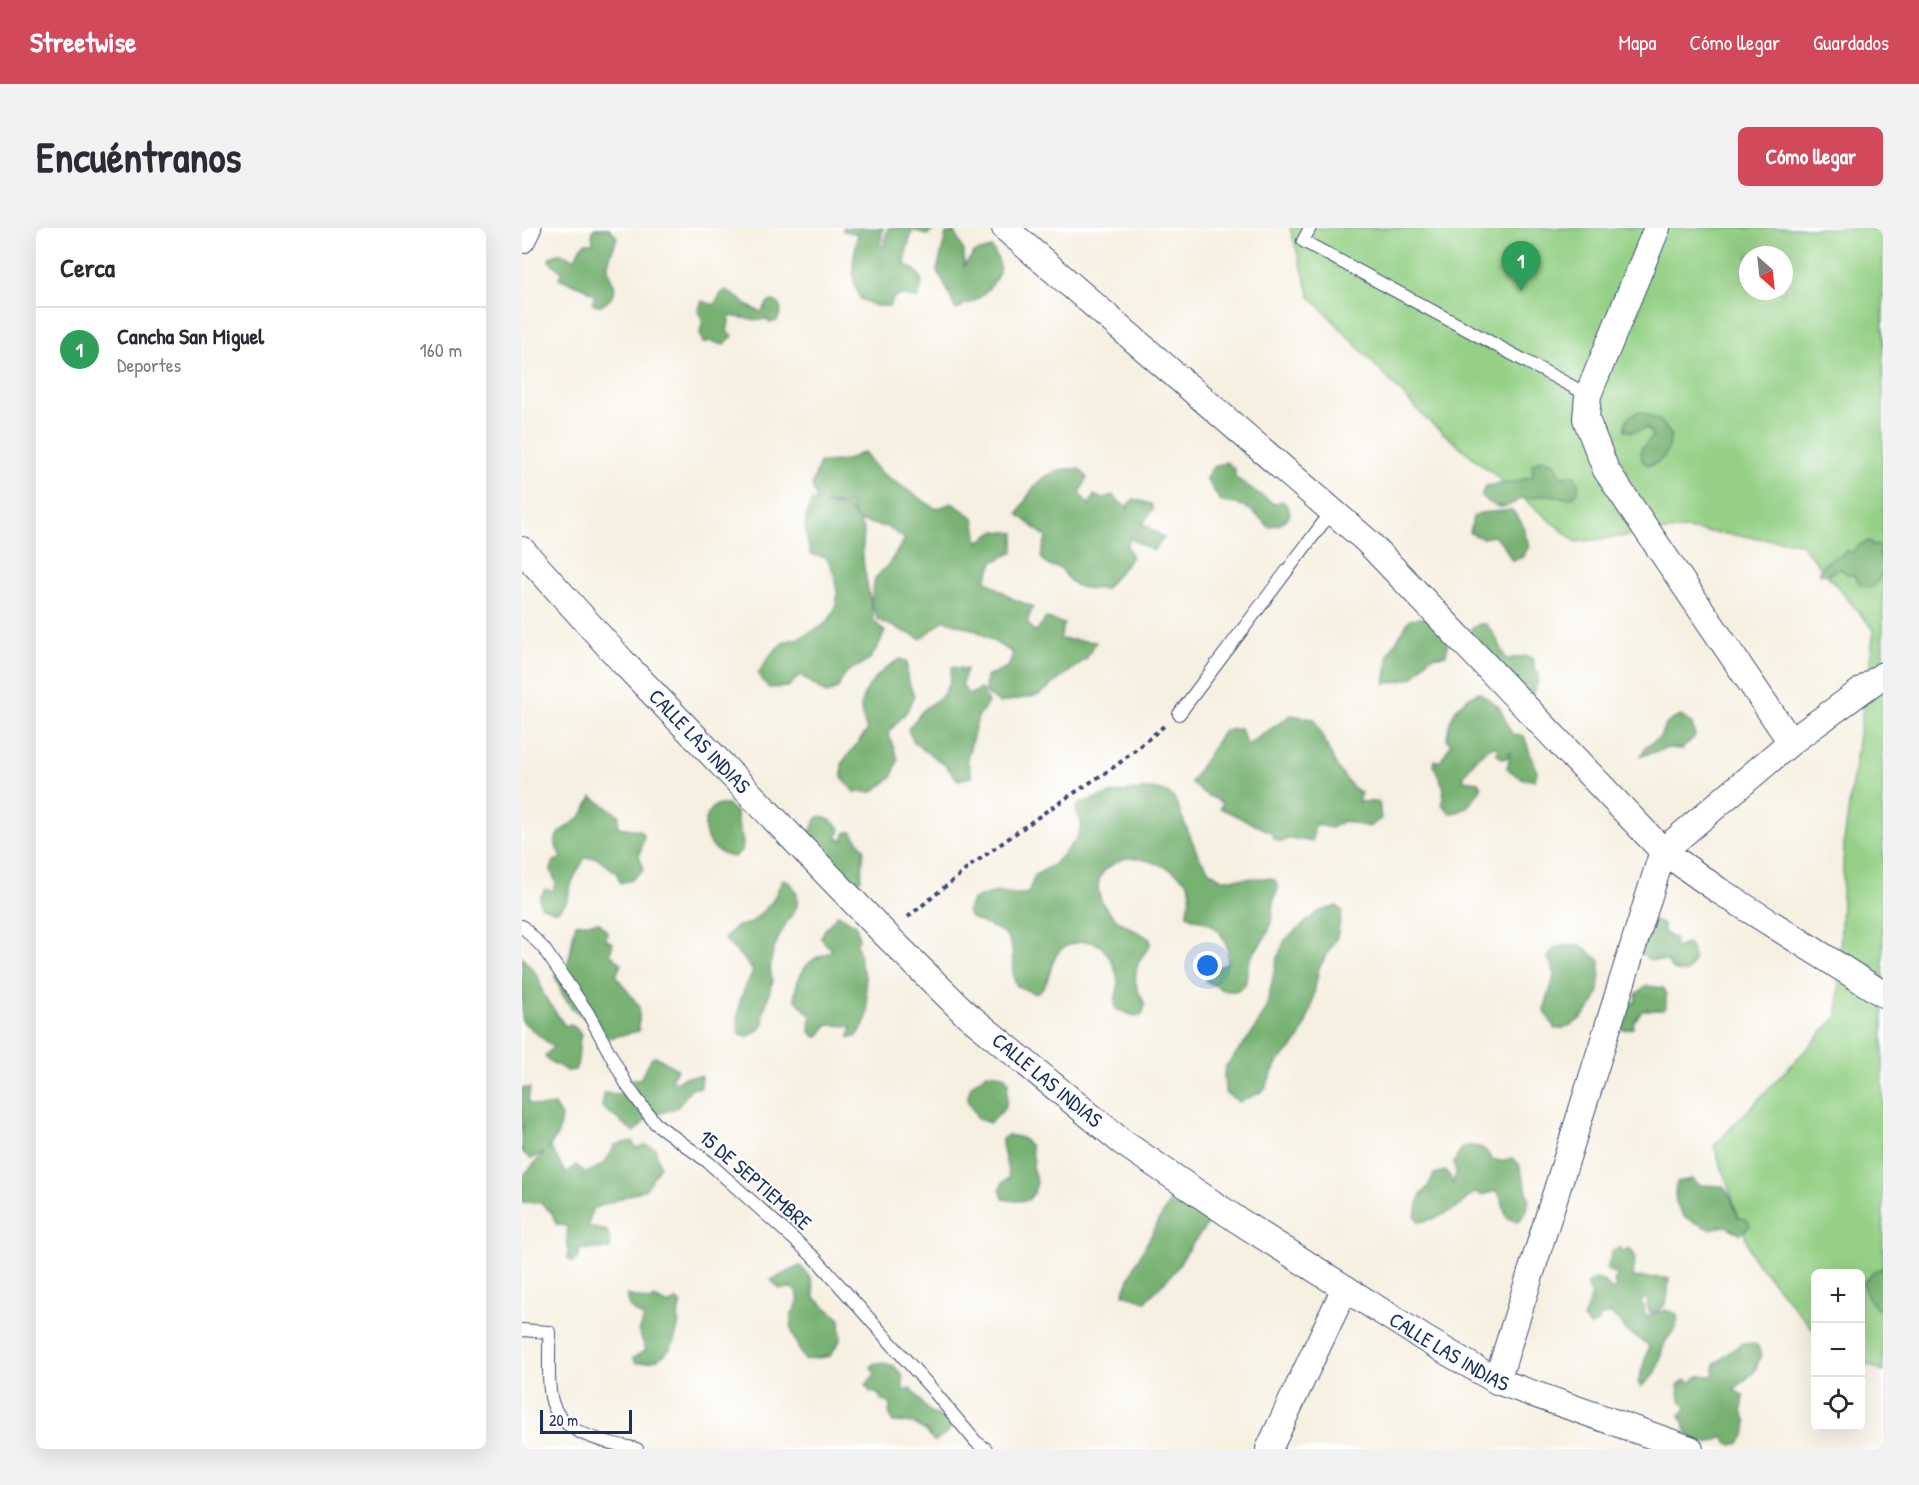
<!DOCTYPE html>
<html lang="es">
<meta charset="utf-8">
<style>
:root{--surface:#fff;--page:#f2f2f3;--text:#2b2b33;--muted:#7c7c81;--line:#e1e1e2;--accent:#d1495b}
body{margin:0;font-family:"Patrick Hand",sans-serif;background:var(--page);color:var(--text)}
.controls{position:absolute;right:18px;bottom:18px;display:grid;overflow:hidden;border-radius:9px;box-shadow:0 6px 24px #0002}
.controls button{width:54px;height:54px;display:grid;place-items:center;padding:0;border:0;border-bottom:2px solid var(--line);background:var(--surface);color:var(--text);font:30px sans-serif}
.compass{position:absolute;left:1217px;top:18px;width:54px;height:54px;border-radius:50%;background:var(--surface);box-shadow:0 6px 24px #0002;rotate:153deg}
.scale{position:absolute;left:18px;bottom:15px;width:92px;box-sizing:border-box;padding-left:6px;border:3px solid #1b2f5e;border-top:0;font-size:16px;line-height:21px;white-space:nowrap;color:#1b2f5e;-webkit-text-stroke:4px #fff;paint-order:stroke}
.you{position:absolute;left:686px;top:738px;width:21px;height:21px;margin:-15px;border:4px solid #fff;border-radius:50%;background:#1a73e8;box-shadow:0 0 0 9px #1a73e833}
.badge{display:grid;place-items:center;width:39px;height:39px;border-radius:50%;background:var(--accent);color:#fff;font-size:20px;font-weight:700}
.pin{position:absolute;translate:-50% -50px;filter:drop-shadow(0 2px 3px #0008)}
.pin::after{content:'';position:absolute;top:32px;width:21px;height:18px;background:inherit;clip-path:polygon(0 0,100% 0,50% 100%)}
.list{margin:0;padding:0;list-style:none}
h2{display:flex;justify-content:space-between;align-items:center;height:78px;margin:0;padding:0 24px;font-size:26px}
h2 small{font-size:20px;font-weight:400;color:var(--muted)}
.list li{display:grid;grid-template-columns:39px 1fr auto;gap:18px;align-items:center;box-sizing:border-box;height:84px;padding:0 24px;border-top:2px solid var(--line)}
.list b{display:block;font-size:22px;white-space:nowrap}
.list p{margin:0;font-size:20px;white-space:nowrap;color:var(--muted)}
.list em{font-size:20px;font-style:normal;color:var(--muted)}
.icon{flex:none;width:33px;height:33px;fill:none;stroke:currentColor;stroke-width:2;stroke-linecap:round;stroke-linejoin:round}
.map{position:relative;flex:none;width:1361px;height:1221px;overflow:hidden;border-radius:9px}
header{display:flex;align-items:center;gap:36px;box-sizing:border-box;height:84px;padding:0 30px;background:var(--accent);color:#fff}
header strong{font-size:28px}
nav{display:flex;gap:33px;margin-inline-start:auto;font-size:21px}
.intro{display:flex;align-items:center;justify-content:space-between;box-sizing:border-box;height:144px;padding:0 36px}
h1{margin:0;font-size:42px}
.button{padding:15px 27px;border-radius:9px;background:var(--accent);color:#fff;font-size:21px;font-weight:700}
main{display:flex;gap:36px;padding:0 36px}
aside{flex:1;background:var(--surface);border-radius:9px;box-shadow:0 6px 24px #0002}
.map>svg:first-child{display:block}
.green{fill:#94d085;stroke:#588072;stroke-width:1.5;fill-rule:evenodd}
.forest{fill:#77b272;stroke:#497068;stroke-width:1.5}
.lines{fill:none;stroke-linecap:round;stroke-linejoin:round}
.lane-casing{stroke:#3c4c72;stroke-width:14}
.street-casing{stroke:#3c4c72;stroke-width:28}
.path{stroke:#3c4c72;stroke-width:4;stroke-dasharray:4.5 4.5;stroke-linecap:butt}
.lane{stroke:#fff;stroke-width:12}
.street{stroke:#fff;stroke-width:26}
.labels{text-anchor:middle;stroke-width:4.5;stroke-linejoin:round;paint-order:stroke}
.street-label{font-size:21px;fill:#1b2f5e;stroke:#fff}
</style>
<header>
<strong>Streetwise</strong>
<nav><a>Mapa</a><a>Cómo llegar</a><a>Guardados</a></nav>
</header>
<div class="intro"><h1>Encuéntranos</h1><a class="button">Cómo llegar</a></div>
<main>
<aside>
<h2>Cerca<small></small></h2>
<ul class="list">
<li><span class="badge" style="background:#2e9e5b">1</span><div><b>Cancha San Miguel</b><p>Deportes</p></div><em>160 m</em></li>
</ul>
</aside>
<div class="map">
<svg width="1361" height="1221" viewBox="0 0 1361 1221">
<rect width="100%" height="100%" fill="#fff"/>
<filter id="ink" filterUnits="userSpaceOnUse"><feTurbulence type="fractalNoise" baseFrequency=".0167" numOctaves="2"/><feDisplacementMap in="SourceGraphic" scale="12" xChannelSelector="R" yChannelSelector="G"/><feConvolveMatrix kernelMatrix="1 2 1 2 8 2 1 2 1" color-interpolation-filters="sRGB"/></filter>
<filter id="wash" filterUnits="userSpaceOnUse"><feTurbulence type="fractalNoise" baseFrequency=".008" numOctaves="4" result="noise"/><feDisplacementMap in="SourceGraphic" scale="24" xChannelSelector="R" yChannelSelector="G"/><feGaussianBlur stdDeviation="1.35" result="paint"/><feColorMatrix in="noise" values="0 0 0 0 0 0 0 0 0 0 0 0 0 0 0 0 0 1.4 0 .05"/><feComposite in="paint" operator="in"/></filter>
<g filter="url(#wash)">
<rect width="100%" height="100%" fill="#f6f0e0"/>
<path class="green" d="M768 0H1361V1144L1339 1133 1338 1046H1294L1293 1104 1231 1030 1192 918 1316 788 1322 613 1352 402 1278 315 1163 301 1054 314 903 190 788 68ZM1226 27H1262V63H1226Z"/>
<path class="forest" d="M73 0H87L95 9C93 18 87 28 86 37 84 51 101 57 87 72 81 78 78 78 70 76L73 68 64 61 37 50 40 44 27 33 28 29 39 25 53 31 58 20 63 15H71L70 3Z
M321 0H361L358 19H361L366 0H415L405 7 391 2 385 20 383 37C402 45 403 53 395 71L381 67 372 69 368 78H354L338 71C327 46 331 32 336 6L321 3Z
M432 4 442 23V38L452 25 470 20C474 27 479 35 477 44 472 58 456 75 441 77L439 80 434 82C427 68 424 55 415 43L424 6Z
M204 62C217 69 226 81 240 84L246 74 252 73 257 76 259 84 255 93 248 95 245 91 234 92 208 88 205 104 211 108 201 117 189 113 181 115 178 105 181 91 176 83 180 73 192 77 200 64Z
M1117 183 1138 192 1149 207C1147 222 1142 236 1125 237L1120 232 1119 221 1131 208 1126 200 1111 204 1103 202C1102 191 1108 188 1117 183Z
M342 224 358 244 414 281 430 275 452 290 456 314 474 303 493 305 491 324 471 334 464 352 491 371 511 379 505 394 513 405 524 390 542 396 538 411 574 414 564 431 517 467 477 475 463 464 464 449 487 438 491 425 453 402 422 392 399 411 356 392 349 374 353 350 367 336 383 311 365 299 336 293 328 277 302 275 327 280 342 302 340 328 352 393 363 404C358 413 353 428 344 434 327 444 325 438 316 460L305 466 278 447 266 459 247 460 236 446C242 435 248 425 258 417 264 412 273 412 280 409 286 405 294 402 300 398 322 382 316 350 305 330L289 326C283 307 280 292 290 273L295 274 290 257 298 234 322 233Z
M1022 231 1035 237 1037 248 1051 247C1056 252 1059 257 1055 264 1047 277 1034 265 1023 267 1012 268 1013 272 999 270 983 283 973 282 959 267L964 258 992 254 1011 248 1010 236Z
M704 234 713 241V249L752 276 760 273C765 278 769 281 767 288L758 296 747 299C731 282 723 275 699 274L684 250 691 239Z
M544 241H557L565 249 558 266 567 277 572 267 581 271 590 267 607 282 605 277 612 271 629 276 631 281 621 295 642 310 631 323 608 310 605 318 610 329 583 361C559 361 552 362 539 340L527 338 519 329 524 309 496 286C510 261 514 247 544 241Z
M990 282 1000 295 1007 318 1001 329 990 333 981 316 971 308 960 310 948 305 951 289 958 285Z
M1347 313 1352 318H1357L1360 322 1357 328 1361 326V344L1358 347V351L1350 359C1340 359 1337 356 1333 348L1325 346 1318 340 1307 346H1298L1297 342C1302 335 1310 327 1320 328L1323 323 1330 324 1339 316Z
M910 389 927 408 924 427 908 429 891 450 863 456 867 425 888 391Z
M957 396H964C974 407 979 418 984 431 992 431 1001 427 1009 429L1012 434V440L1017 445 1016 453 1010 468 948 408 949 401Z
M379 431 385 434V450L392 468 385 483 366 505 376 531 370 549 351 564H333L320 550V535L345 503C343 496 339 486 339 479 340 459 362 439 379 431Z
M430 439 445 441 440 455 446 467 459 461 466 474 456 489 445 531 450 549 436 552 424 538 392 515 386 501 402 481 421 467 428 454Z
M957 464 977 479 990 506 1002 508C1005 515 1006 521 1009 528 1013 537 1017 541 1013 552 1001 553 994 548 985 540L989 524 986 526V529L981 531 975 526 976 521 974 518C964 518 942 542 941 552L957 554 959 560C951 573 944 585 928 585L920 576 922 560 912 538 913 532 918 534 929 516 925 512C926 489 935 474 957 464Z
M769 487 792 491C805 516 815 550 839 565L836 574H857L859 591 847 599 822 593 809 600 793 596 790 614 768 610 759 614 751 610 750 605 698 580 701 575 681 565 669 554 702 502 718 501 725 517Z
M1159 488 1170 496 1173 508 1160 521 1146 520 1119 528 1125 518 1138 509C1142 496 1146 493 1159 488Z
M629 561 642 563 652 570 677 629 688 644 700 651 747 650 753 652C759 662 754 663 752 672 749 683 751 693 746 704 741 715 730 724 726 736 723 745 728 755 718 761 703 768 696 757 683 753L694 740 705 735C709 722 701 703 688 696 681 692 673 692 665 687 664 678 671 669 668 660 663 644 624 629 608 630 602 630 596 633 591 636 570 648 573 670 589 686 600 698 615 702 628 711V718C618 729 611 741 614 757 617 770 628 774 619 788H612L594 781C591 773 595 767 596 759 597 752 594 743 591 736 588 729 581 718 573 715 562 711 541 716 535 726 526 740 529 758 513 766L495 758C486 743 495 726 487 712 479 696 454 699 445 684L450 672C459 668 470 664 480 664 490 665 497 668 506 665L513 647 531 637 554 612 559 599V593L554 582 556 576C581 566 603 562 629 561Z
M70 569 97 587 96 599 118 602 122 608 117 628 122 641 109 652 98 655 95 645 75 630H63C59 637 54 644 51 652 43 668 52 672 33 684L19 678 17 671 23 661 31 663 34 655 29 642 32 633 40 630C23 604 43 603 57 590 63 585 67 576 70 569Z
M194 577H205L214 584C215 590 216 598 218 604 222 617 224 620 212 629 185 626 172 595 194 577Z
M299 588 308 592 318 600 317 605 313 609 322 612V608L325 604H330L342 621 339 651 334 657 333 666 279 603 288 604 295 590Z
M261 651C271 654 278 667 275 677 273 683 268 689 265 694 256 709 243 735 251 752L241 786 242 796 237 802 225 809 217 806C214 779 218 767 231 744 226 733 211 721 202 711L213 699 229 695 250 674Z
M815 678 820 683 815 709 797 740 789 781 779 808 771 819 755 835 743 860 739 864 718 874 703 865 702 845 704 838 731 804 744 781 755 731 763 712 796 684Z
M316 686 334 697 337 711 334 717C339 724 337 727 338 735 339 740 343 744 343 749 344 774 352 788 334 809H327L330 798 305 797 297 809H294L288 804 289 788 273 771C272 760 279 742 288 734 293 729 303 728 310 722L299 710 302 703Z
M1132 692 1141 696 1142 705 1153 711V715L1150 717C1155 721 1160 718 1166 715 1173 728 1175 732 1165 744 1155 744 1149 743 1145 733L1128 732 1119 725Z
M77 694 85 704 84 712 91 715 88 726 99 736 94 748 117 778V803L87 810 49 779 40 766 33 748C36 745 41 742 44 738 50 730 49 709 54 696Z
M1059 717 1078 733C1077 758 1081 768 1062 787 1052 797 1047 800 1033 801L1022 782 1033 746 1026 730 1033 719Z
M0 729 16 748 21 766 43 798 48 797 54 800 59 807C55 818 59 831 53 842L44 843C38 837 28 836 23 828L31 819 0 793Z
M1125 758 1141 760 1144 767V779L1140 782H1121L1112 793 1111 800 1101 802 1098 797 1100 774 1109 775 1114 773V766Z
M133 828 155 841 149 851 154 854 163 849 179 848V860H169L156 879 126 890 112 904 80 879 82 865 104 866 108 851H118L129 831Z
M465 845C472 846 484 845 486 854 487 859 484 859 485 864 486 881 480 884 467 895L456 891 445 872 449 858Z
M0 860H8L6 875 17 879 32 877 39 889 36 906 26 921 29 920 44 946 54 937 64 945C81 938 85 934 93 917L110 913 114 920 123 917 133 920 138 938 124 961 70 981 66 999 85 1003 89 1016 88 1021H58L56 1031 51 1034 46 1031 45 998 34 996 30 985 19 975 0 974V949L22 925 9 931 0 924Z
M486 907 500 910 508 917 512 934 510 939 515 954 512 965 506 972 494 973 481 971 478 960 481 954 487 950C486 940 479 918 480 911Z
M948 918C959 918 964 921 969 931L979 933 990 930 997 936 1007 970 1005 983 996 994 985 990 978 968 975 963 959 967 953 965C943 970 942 975 934 980 925 986 907 993 897 994L893 988 899 966 906 959 912 946 923 943 926 945 931 955 934 945 932 934 940 919Z
M1170 951 1178 957 1201 958 1209 970 1216 989 1225 992 1228 998 1218 1006 1204 998 1187 1001 1162 989 1154 975 1153 965 1155 954Z
M664 961 692 988 670 1016 653 1043 624 1073 601 1066 613 1037 651 967Z
M1098 1020 1099 1024 1107 1020 1113 1028 1111 1049C1124 1051 1135 1048 1147 1051 1146 1066 1147 1084 1128 1084L1125 1079 1126 1072 1124 1070 1119 1073 1124 1088 1144 1082 1155 1086C1157 1105 1146 1105 1142 1117 1134 1140 1141 1141 1119 1159L1116 1155 1127 1118C1121 1112 1112 1109 1106 1104 1099 1098 1097 1091 1089 1086L1080 1088 1076 1094 1069 1098 1061 1091 1070 1067 1064 1057 1073 1051 1081 1053 1090 1062 1094 1059 1092 1053 1095 1047 1085 1042 1090 1022Z
M278 1038C289 1047 292 1055 292 1069L318 1091 319 1111 308 1128 283 1132C276 1121 265 1099 270 1086 275 1077 278 1074 275 1063L269 1060 258 1061 249 1052Z
M1361 1040V1084C1349 1076 1344 1069 1341 1055L1352 1043Z
M105 1067 130 1073 132 1070 147 1077 154 1071 159 1076C154 1084 158 1090 156 1099 151 1124 140 1135 114 1135L111 1130 124 1122 117 1104 122 1090 107 1079Z
M1220 1115 1235 1117 1239 1126 1233 1143 1212 1162 1222 1168 1220 1183 1225 1194 1223 1208 1217 1215 1210 1217 1205 1214 1202 1208C1194 1216 1173 1217 1166 1206 1163 1201 1161 1193 1158 1187L1165 1180 1158 1172 1156 1157 1164 1151 1169 1155C1175 1146 1181 1147 1191 1148L1193 1136Z
M353 1135C369 1135 371 1136 381 1148V1163L389 1161C398 1168 397 1174 405 1181 415 1190 420 1185 429 1199L423 1207 412 1214 404 1203 390 1195 371 1194 367 1184 369 1176 360 1172 355 1165 348 1164 344 1157 353 1146 349 1139Z"/>
</g>
<g filter="url(#ink)">
<g class="lines">
<g class="lane-casing">
<path id="lane" d="M788 0 781 13 1066 167
M657 486 810 283
M0 698 22 721 66 785 106 859 133 895 186 934 294 1031 409 1160 454 1214 464 1221
M0 1102 27 1104C28 1123 25 1151 29 1169 36 1207 84 1214 115 1221"/>
</g>
<g class="street-casing">
<g id="street">
<path d="M483 0 845 313 1141 623 1196 662 1361 766"/>
<path d="M1135 0 1066 167 1064 191 1084 242 1269 514"/>
<path d="M0 12 6 0"/>
<path id="s1" d="M0 322 100 433 364 707 442 784 600 914 714 991 903 1111 975 1153 1168 1221"/>
<path d="M975 1153 1141 623 1269 514 1361 447"/>
<path d="M747 1221 823 1060"/>
</g>
</g>
<path class="path" d="M386 689 451 636 526 582 595 537 642 498"/>
<use href="#lane" class="lane"/>
<use href="#street" class="street"/>
</g>
</g>
<g class="labels">
<g class="street-label">
<text dy="7" stroke="none"><textPath href="#s1" startOffset="261">CALLE LAS INDIAS</textPath></text>
<text dy="7" stroke="none"><textPath href="#s1" startOffset="747">CALLE LAS INDIAS</textPath></text>
<text transform="translate(233 952) rotate(41)" y="7">15 DE SEPTIEMBRE</text>
<text dy="7" stroke="none"><textPath href="#s1" startOffset="1233">CALLE LAS INDIAS</textPath></text>
</g>
</g>
</svg>
<div class="controls">
<button>+</button>
<button>−</button>
<button><svg class="icon" aria-label="locate" viewBox="0 0 24 24"><circle cx="12" cy="12" r="6"/><path d="M12 2v4M12 18v4M2 12h4M18 12h4"/></svg></button>
</div>
<svg class="compass" viewBox="-18 -18 36 36"><path d="M0-13l5 13h-10z" fill="#e53935"/><path d="M0 13l5-13h-10z" fill="#7c7c81"/></svg>
<div class="scale">20 m</div>
<div class="you"></div>
<div class="pin badge" style="left:999px;top:63px;background:#2e9e5b">1</div>
</div>
</main>
